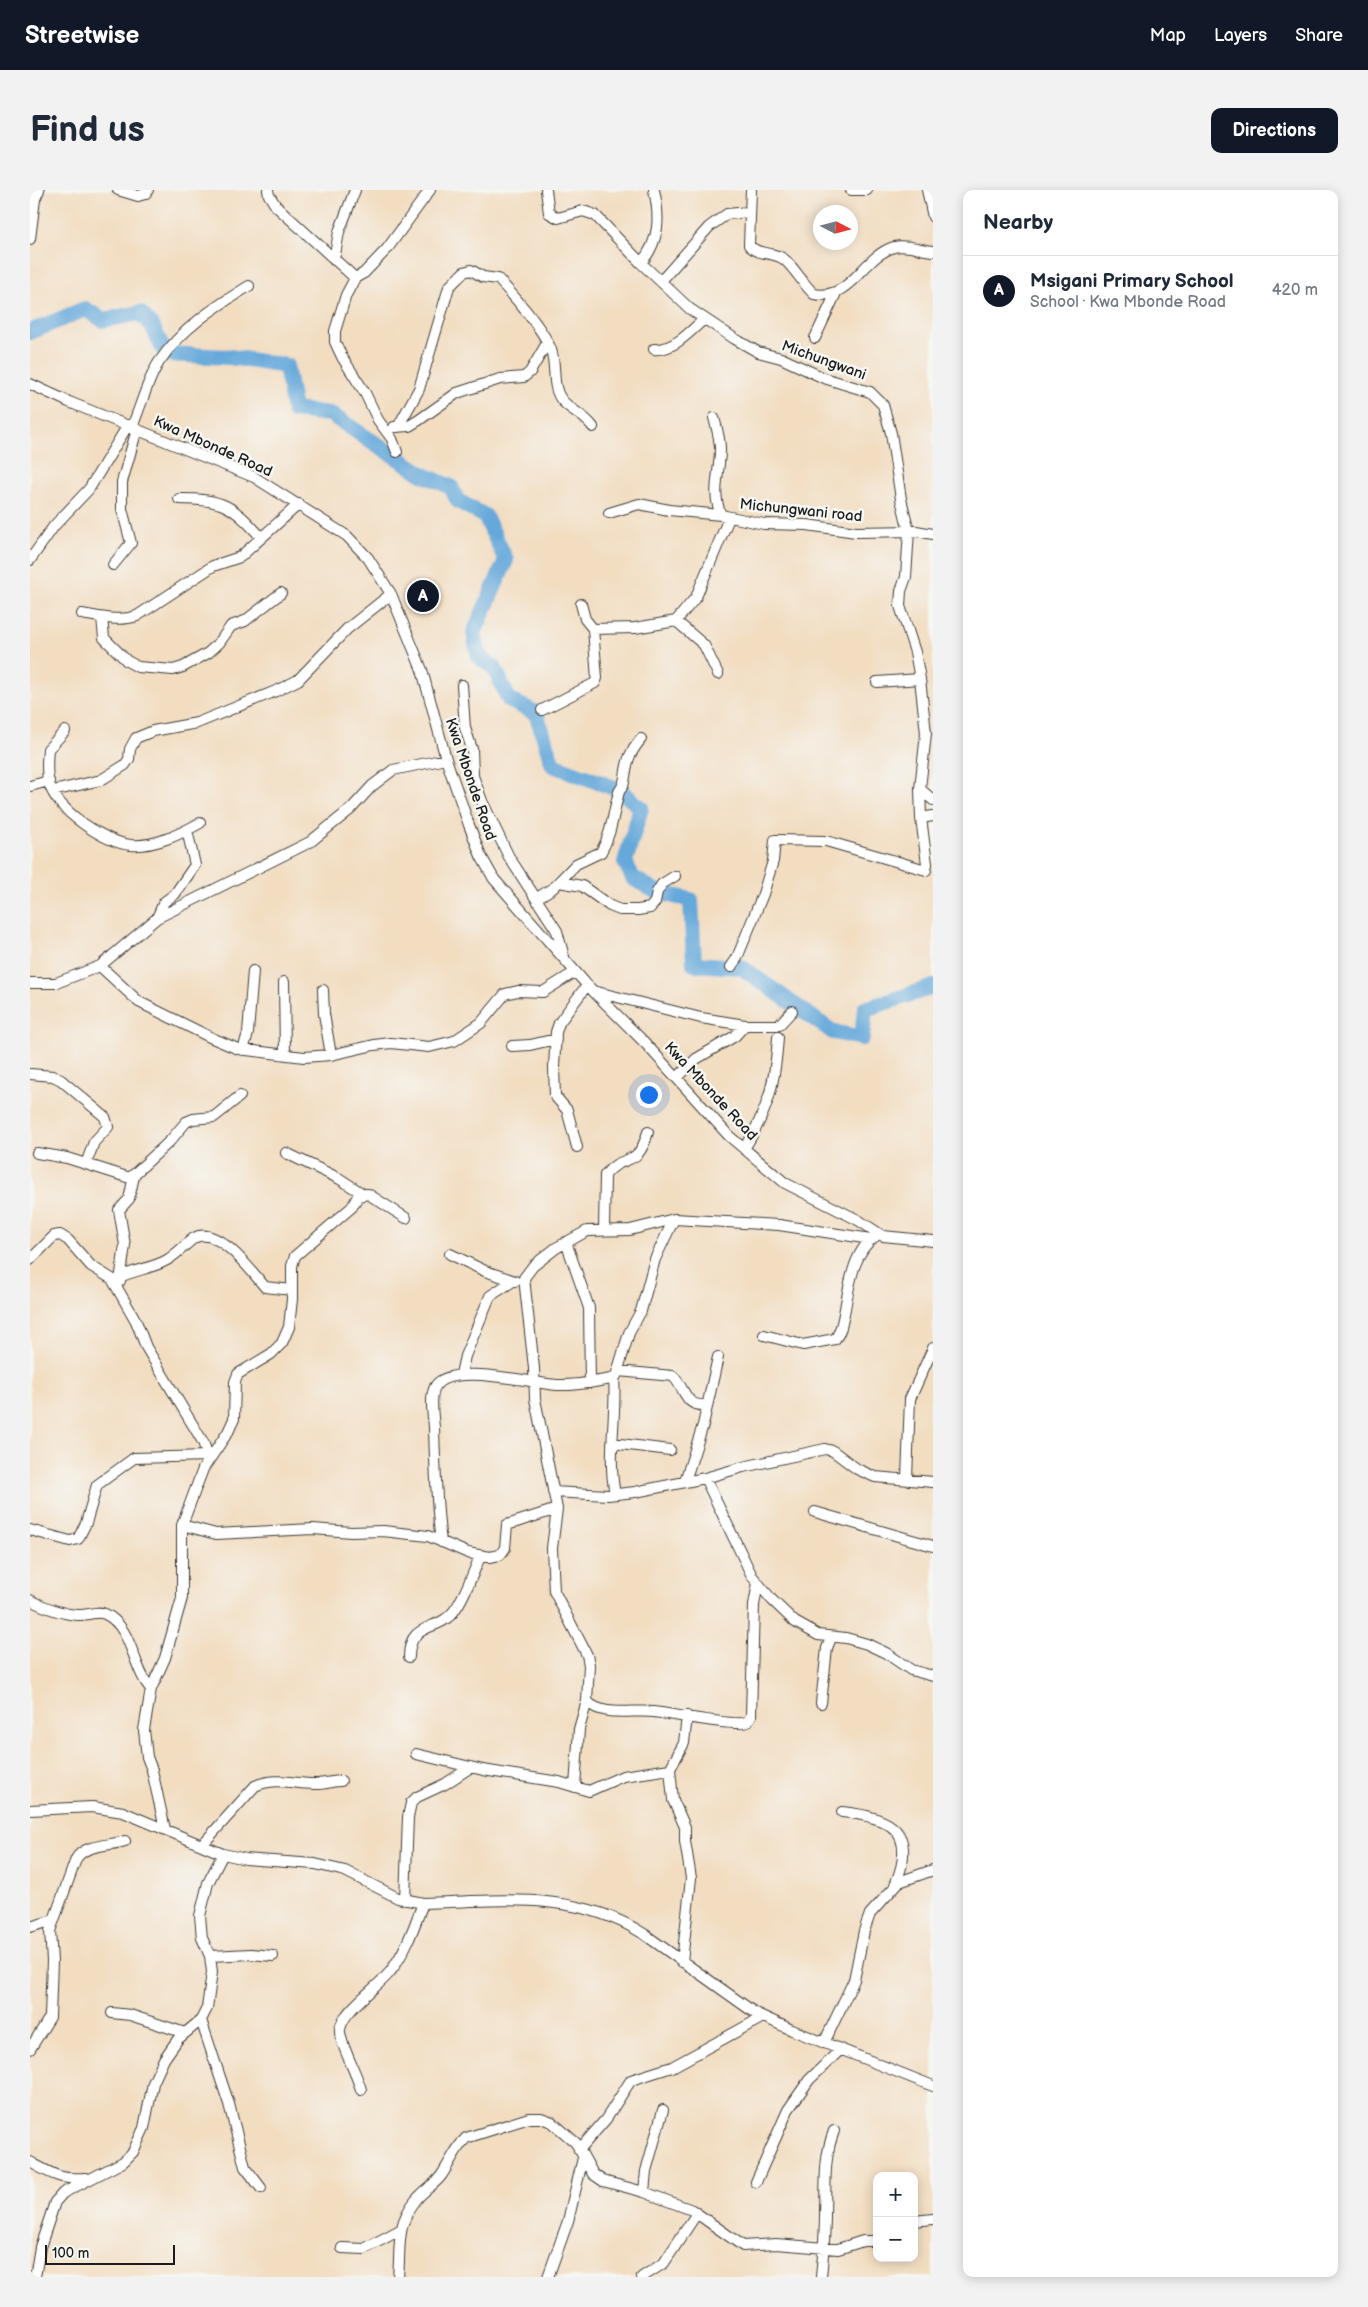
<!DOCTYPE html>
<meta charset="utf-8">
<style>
:root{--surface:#fff;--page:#f2f2f3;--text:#1f2937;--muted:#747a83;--line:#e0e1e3;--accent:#111827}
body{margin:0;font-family:"Balsamiq Sans",sans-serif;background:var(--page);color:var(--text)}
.controls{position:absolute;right:15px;bottom:15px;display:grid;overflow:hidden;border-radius:10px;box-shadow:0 2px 12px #0003}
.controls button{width:45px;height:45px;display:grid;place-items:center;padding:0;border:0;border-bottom:1px solid var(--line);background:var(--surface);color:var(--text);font:25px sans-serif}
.compass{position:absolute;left:783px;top:15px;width:45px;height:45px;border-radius:50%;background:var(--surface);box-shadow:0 2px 12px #0003;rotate:96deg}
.scale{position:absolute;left:15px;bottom:12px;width:130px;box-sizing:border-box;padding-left:5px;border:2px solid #1c1c1c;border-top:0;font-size:14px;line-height:18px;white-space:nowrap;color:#1c1c1c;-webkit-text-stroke:4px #f6f6f2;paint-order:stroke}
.you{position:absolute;left:618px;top:904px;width:18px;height:18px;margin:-12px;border:4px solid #fff;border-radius:50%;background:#1a73e8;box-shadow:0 0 0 8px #1a73e833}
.badge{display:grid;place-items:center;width:32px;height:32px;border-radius:50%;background:var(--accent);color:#fff;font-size:16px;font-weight:700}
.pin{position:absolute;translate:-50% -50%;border:2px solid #fff;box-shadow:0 1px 5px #0006}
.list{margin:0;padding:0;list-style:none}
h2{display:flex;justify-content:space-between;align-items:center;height:65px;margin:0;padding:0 20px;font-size:21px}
h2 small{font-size:16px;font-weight:400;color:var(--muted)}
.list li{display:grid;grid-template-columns:32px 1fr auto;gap:15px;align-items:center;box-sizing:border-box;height:70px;padding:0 20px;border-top:1px solid var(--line)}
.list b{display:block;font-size:19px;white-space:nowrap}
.list p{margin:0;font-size:16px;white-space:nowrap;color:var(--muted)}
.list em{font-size:16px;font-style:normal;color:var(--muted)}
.map{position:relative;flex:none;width:903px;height:2087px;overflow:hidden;border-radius:10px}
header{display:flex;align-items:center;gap:30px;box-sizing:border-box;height:70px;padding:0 25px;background:var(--accent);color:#fff}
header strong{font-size:24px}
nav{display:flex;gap:28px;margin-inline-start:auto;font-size:18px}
.intro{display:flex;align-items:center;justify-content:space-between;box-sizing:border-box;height:120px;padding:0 30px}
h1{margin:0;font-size:35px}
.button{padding:12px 22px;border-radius:10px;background:var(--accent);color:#fff;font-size:18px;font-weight:700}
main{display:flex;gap:30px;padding:0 30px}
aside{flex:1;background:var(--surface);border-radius:10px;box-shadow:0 2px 12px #0003}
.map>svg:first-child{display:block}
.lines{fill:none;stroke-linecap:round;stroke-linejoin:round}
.river{stroke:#65a8da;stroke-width:16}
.minor-casing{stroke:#3c3935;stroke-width:12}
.minor{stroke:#fff;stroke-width:10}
.labels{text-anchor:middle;stroke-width:5;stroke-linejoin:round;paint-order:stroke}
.street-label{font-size:15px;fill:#1c1c1c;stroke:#f6f6f2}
</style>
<header>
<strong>Streetwise</strong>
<nav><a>Map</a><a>Layers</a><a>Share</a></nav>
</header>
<div class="intro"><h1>Find us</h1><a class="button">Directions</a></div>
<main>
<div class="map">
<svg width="903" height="2087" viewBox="0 0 903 2087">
<rect width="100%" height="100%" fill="#f6f6f2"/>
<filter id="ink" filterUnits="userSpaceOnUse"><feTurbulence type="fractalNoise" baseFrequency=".02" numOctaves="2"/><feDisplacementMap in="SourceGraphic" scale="10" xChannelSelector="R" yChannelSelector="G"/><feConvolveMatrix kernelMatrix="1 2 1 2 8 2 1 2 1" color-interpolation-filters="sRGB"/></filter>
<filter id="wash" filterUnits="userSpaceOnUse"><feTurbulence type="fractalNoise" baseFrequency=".0096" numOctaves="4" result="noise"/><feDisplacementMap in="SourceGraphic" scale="20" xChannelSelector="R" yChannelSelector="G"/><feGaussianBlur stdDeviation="1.12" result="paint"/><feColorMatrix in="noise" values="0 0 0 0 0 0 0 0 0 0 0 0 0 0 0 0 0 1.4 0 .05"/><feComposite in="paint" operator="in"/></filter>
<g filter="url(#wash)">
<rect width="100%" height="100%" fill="#f2ddc1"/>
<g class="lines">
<path class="river" d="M0 142 55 119 73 130 110 123 122 136 136 164 200 167 256 176 264 220 300 224 394 285 421 297 428 311 455 326 476 370 444 443 449 467 464 477 479 510 506 523 523 575 590 600 611 618 595 672 603 688 627 702 661 710 664 774 711 777 803 842 832 848 835 819 903 797"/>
</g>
</g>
<g filter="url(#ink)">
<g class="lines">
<g class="minor-casing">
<path id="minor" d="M88 0 108 6 115 4 118 0
M238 0 239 5 246 16 325 88
M516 0 519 23 528 28 553 21 565 25 611 73 660 119 705 149 728 162 751 168 794 188 840 202 853 215 861 243 871 309 879 341 876 387 871 401 870 416 885 462 890 489 896 543 890 599 903 610
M721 0 719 55C727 66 745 61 755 70 766 80 773 94 784 104 821 111 832 67 864 57 877 54 890 60 903 61
M821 0H837
M897 0 903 27
M0 49 5 9 9 0
M304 70 309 42 325 0
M611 73C630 51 630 27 624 0
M631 91 679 37 697 24 719 22
M785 148 806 103
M624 159C643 161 661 141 674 129
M0 194 39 212 224 287 317 346 338 368 361 404 392 480 416 569 439 635 451 666 464 689 557 795 615 853 699 946 755 993 828 1030 853 1046 903 1051
M684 228C687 239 690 248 690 259 690 283 681 301 691 325
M102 237C111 216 117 191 129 172 152 138 185 117 219 96
M364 237 379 236 389 230 427 203 470 189 494 187 500 182 517 153
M368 237 389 199 419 97 434 82 441 80 453 87 468 89C483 105 514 140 521 160 527 176 521 195 531 209 539 220 554 224 563 237
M367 262 362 249 348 230 335 203 312 167 305 152V141L316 105 325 88 334 83 357 59 400 0
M149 309C193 309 202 315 231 347
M579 323 609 314 639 320 691 325 734 334 777 335 826 342 886 341 903 344
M0 370 24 336 59 299 98 235
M83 375 101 353 92 319V292L107 239
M551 414 555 429 563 439 605 438 646 431 666 407 699 328
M52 424C71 427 89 432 107 426L183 376 210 367 269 314
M72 428 74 448 97 471 108 477 143 480 153 477 178 463 189 453 201 436 215 431 251 403
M646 431 674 455 688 484
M847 492 890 489
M432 495 435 538 442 559 443 586 452 611 479 667 527 741 534 767
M512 520 565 493 567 488 563 439
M35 541 18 559C17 571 16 582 19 593 27 621 74 652 101 655 124 657 150 644 170 633
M0 596 19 591
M23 601 71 590 95 575 99 569 100 559 106 548 123 541 167 533 246 501 268 490 317 439 361 404
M891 628 903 626
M529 692 552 696 580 716 590 720H608L620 718 625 712 627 702 632 694 645 686
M507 708 523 698 546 674 571 662C582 643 583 623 589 602 590 599 594 596 594 592 598 571 596 568 611 549
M127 728 134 712 145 704 165 675 157 640
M70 776 109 812 182 848 208 859 274 867 301 865 344 855 361 853 399 857 424 851 451 833 475 804 488 801 513 802 545 782
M701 777 707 768 733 704 743 671 745 650 796 651 896 680 897 674 891 628 890 599
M254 792 255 864
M0 793H26L70 776 127 728 280 652 321 619 342 596 363 580 416 569
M293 800 294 824 301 865
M563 801 671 828 715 835H749L762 821
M482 856 500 855 526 849
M213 860 218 843 223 781
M0 884 23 886 31 890 75 927 78 937 64 952 56 974
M647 888 666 869 705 846 715 835
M547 957 537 920 525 906 524 877 526 842 529 833 557 795
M714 959C739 919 745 893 748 847
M7 963 37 968 100 988 140 951 156 932 163 929 184 927 210 906
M256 963 310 989 333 1004
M574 1040 575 985C594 961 607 981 618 942
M536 1052 559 1118 560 1193
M420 1064 455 1081 485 1091
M0 1070 24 1046 30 1045 38 1050 61 1076 82 1089 106 1131 116 1157 173 1252 179 1269
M90 1087C105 1080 123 1078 137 1070 147 1064 155 1055 164 1048 187 1034 223 1083 235 1097L262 1100
M90 1091 95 1055 89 1020 99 1009 104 986
M734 1145 773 1155 805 1149C811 1142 812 1133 814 1124 819 1099 822 1061 846 1046
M588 1181 643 1186C657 1201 654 1217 677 1215
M431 1184 435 1166 460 1106 483 1091
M584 1187C587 1226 577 1266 585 1304
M582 1253 640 1260
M675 1288 722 1386 742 1410 765 1432 788 1445 816 1448 837 1454 856 1463 881 1480 903 1486
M877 1288 880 1209 903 1158
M655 1291 673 1235 688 1167
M523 1302 578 1305 605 1302 675 1288 713 1277 795 1259 803 1261 827 1279 845 1287 903 1292
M785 1322 903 1356
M152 1335 186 1344 283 1339 321 1342 353 1341 398 1346 438 1363 459 1367 470 1365 475 1358 477 1335 527 1319
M0 1340 40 1351 48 1349 56 1333 67 1295 104 1268 178 1266
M411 1352C406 1314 405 1275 404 1237 403 1226 400 1210 404 1199 414 1170 505 1194 528 1195 546 1196 563 1192 581 1189L586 1186 599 1143 611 1121 625 1069 644 1029
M728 1393 724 1415 721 1526 717 1532C707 1537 641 1524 624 1522 604 1519 572 1528 557 1511L559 1475 557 1465 524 1401 522 1358 527 1319 505 1209 504 1178 494 1088 503 1076 526 1058 557 1041 600 1040 644 1029 749 1035 841 1049
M0 1410C14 1417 32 1424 48 1425 57 1426 67 1420 75 1424 103 1437 102 1478 121 1499
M379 1467C379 1431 409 1442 424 1421 435 1407 443 1382 451 1365
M791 1513 797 1458 801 1448
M386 1564 453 1580 529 1592 559 1601 593 1586 640 1579
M545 1597 549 1539 557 1511
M0 1620 62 1617 93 1622 193 1664 216 1669 285 1674 315 1681 368 1708 393 1713C470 1711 546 1700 614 1744L725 1823 762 1840 903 1896
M812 1622C861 1627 888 1641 865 1695
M135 1639 122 1580 117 1567 114 1540 121 1499 135 1468 152 1408V1335L173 1279 198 1242 204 1229 205 1192 208 1184 241 1164 252 1153 259 1137 262 1109V1076L265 1066 322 1017 328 1006 338 1004 376 1028
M172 1655 225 1596C247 1586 266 1595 287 1594 295 1594 303 1591 311 1591
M375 1710 378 1627 381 1613 387 1607 415 1594 441 1577
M0 1737 24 1730
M180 1766 221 1764 243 1766
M652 1772 661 1688 655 1651V1637L643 1610 640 1579 654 1553 657 1526
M82 1823 100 1825 155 1843
M171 1830 199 1914 215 1977 231 1998
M794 1853 824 1790 834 1741 840 1724 869 1692 903 1680
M0 1859 20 1827 22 1771 20 1741 46 1669C54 1654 80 1656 95 1651
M331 1900C328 1886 308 1850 310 1839 314 1819 347 1798 360 1782 376 1761 384 1737 393 1713
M549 1960 576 1929 601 1890 642 1877 733 1827
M0 1972C22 1984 30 1990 56 1988
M726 1992 758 1920 779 1890 810 1860
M614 2002 616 1981 633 1920
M884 2031 903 2029
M312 2058 334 2059 370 2040
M5 2087 10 2057 25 2012 33 2003 93 1972 103 1962 114 1938 123 1893 134 1869 148 1849 171 1830 177 1818 182 1782 180 1766 172 1748 170 1726 178 1693 193 1664
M368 2087C371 2057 365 2036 386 2010 393 2001 404 1995 411 1986 420 1973 425 1959 436 1948L499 1928H511L522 1932 546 1953 563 1984 573 1991 614 2002 662 2020 713 2056 746 2054 808 2059 833 2051H847
M518 2087 538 2031 553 1968
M612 2087 634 2073 667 2023
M791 2087C793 2066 795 2046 795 2025 796 1995 793 1969 804 1941"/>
</g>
<use href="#minor" class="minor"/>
</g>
</g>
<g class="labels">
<g class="street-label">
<text transform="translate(794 170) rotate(20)" y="5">Michungwani</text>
<text transform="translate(183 256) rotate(24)" y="5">Kwa Mbonde Road</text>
<text transform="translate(771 320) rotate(6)" y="5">Michungwani road</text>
<text transform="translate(441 589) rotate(71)" y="5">Kwa Mbonde Road</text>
<text transform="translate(681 901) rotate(47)" y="5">Kwa Mbonde Road</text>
</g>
</g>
</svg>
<div class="controls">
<button>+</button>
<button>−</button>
</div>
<svg class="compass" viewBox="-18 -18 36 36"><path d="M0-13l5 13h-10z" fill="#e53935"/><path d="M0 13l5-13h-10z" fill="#747a83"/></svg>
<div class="scale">100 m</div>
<div class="you"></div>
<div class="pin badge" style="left:393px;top:406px">A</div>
</div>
<aside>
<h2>Nearby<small></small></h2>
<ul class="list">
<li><span class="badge">A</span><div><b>Msigani Primary School</b><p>School · Kwa Mbonde Road</p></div><em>420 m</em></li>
</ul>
</aside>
</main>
